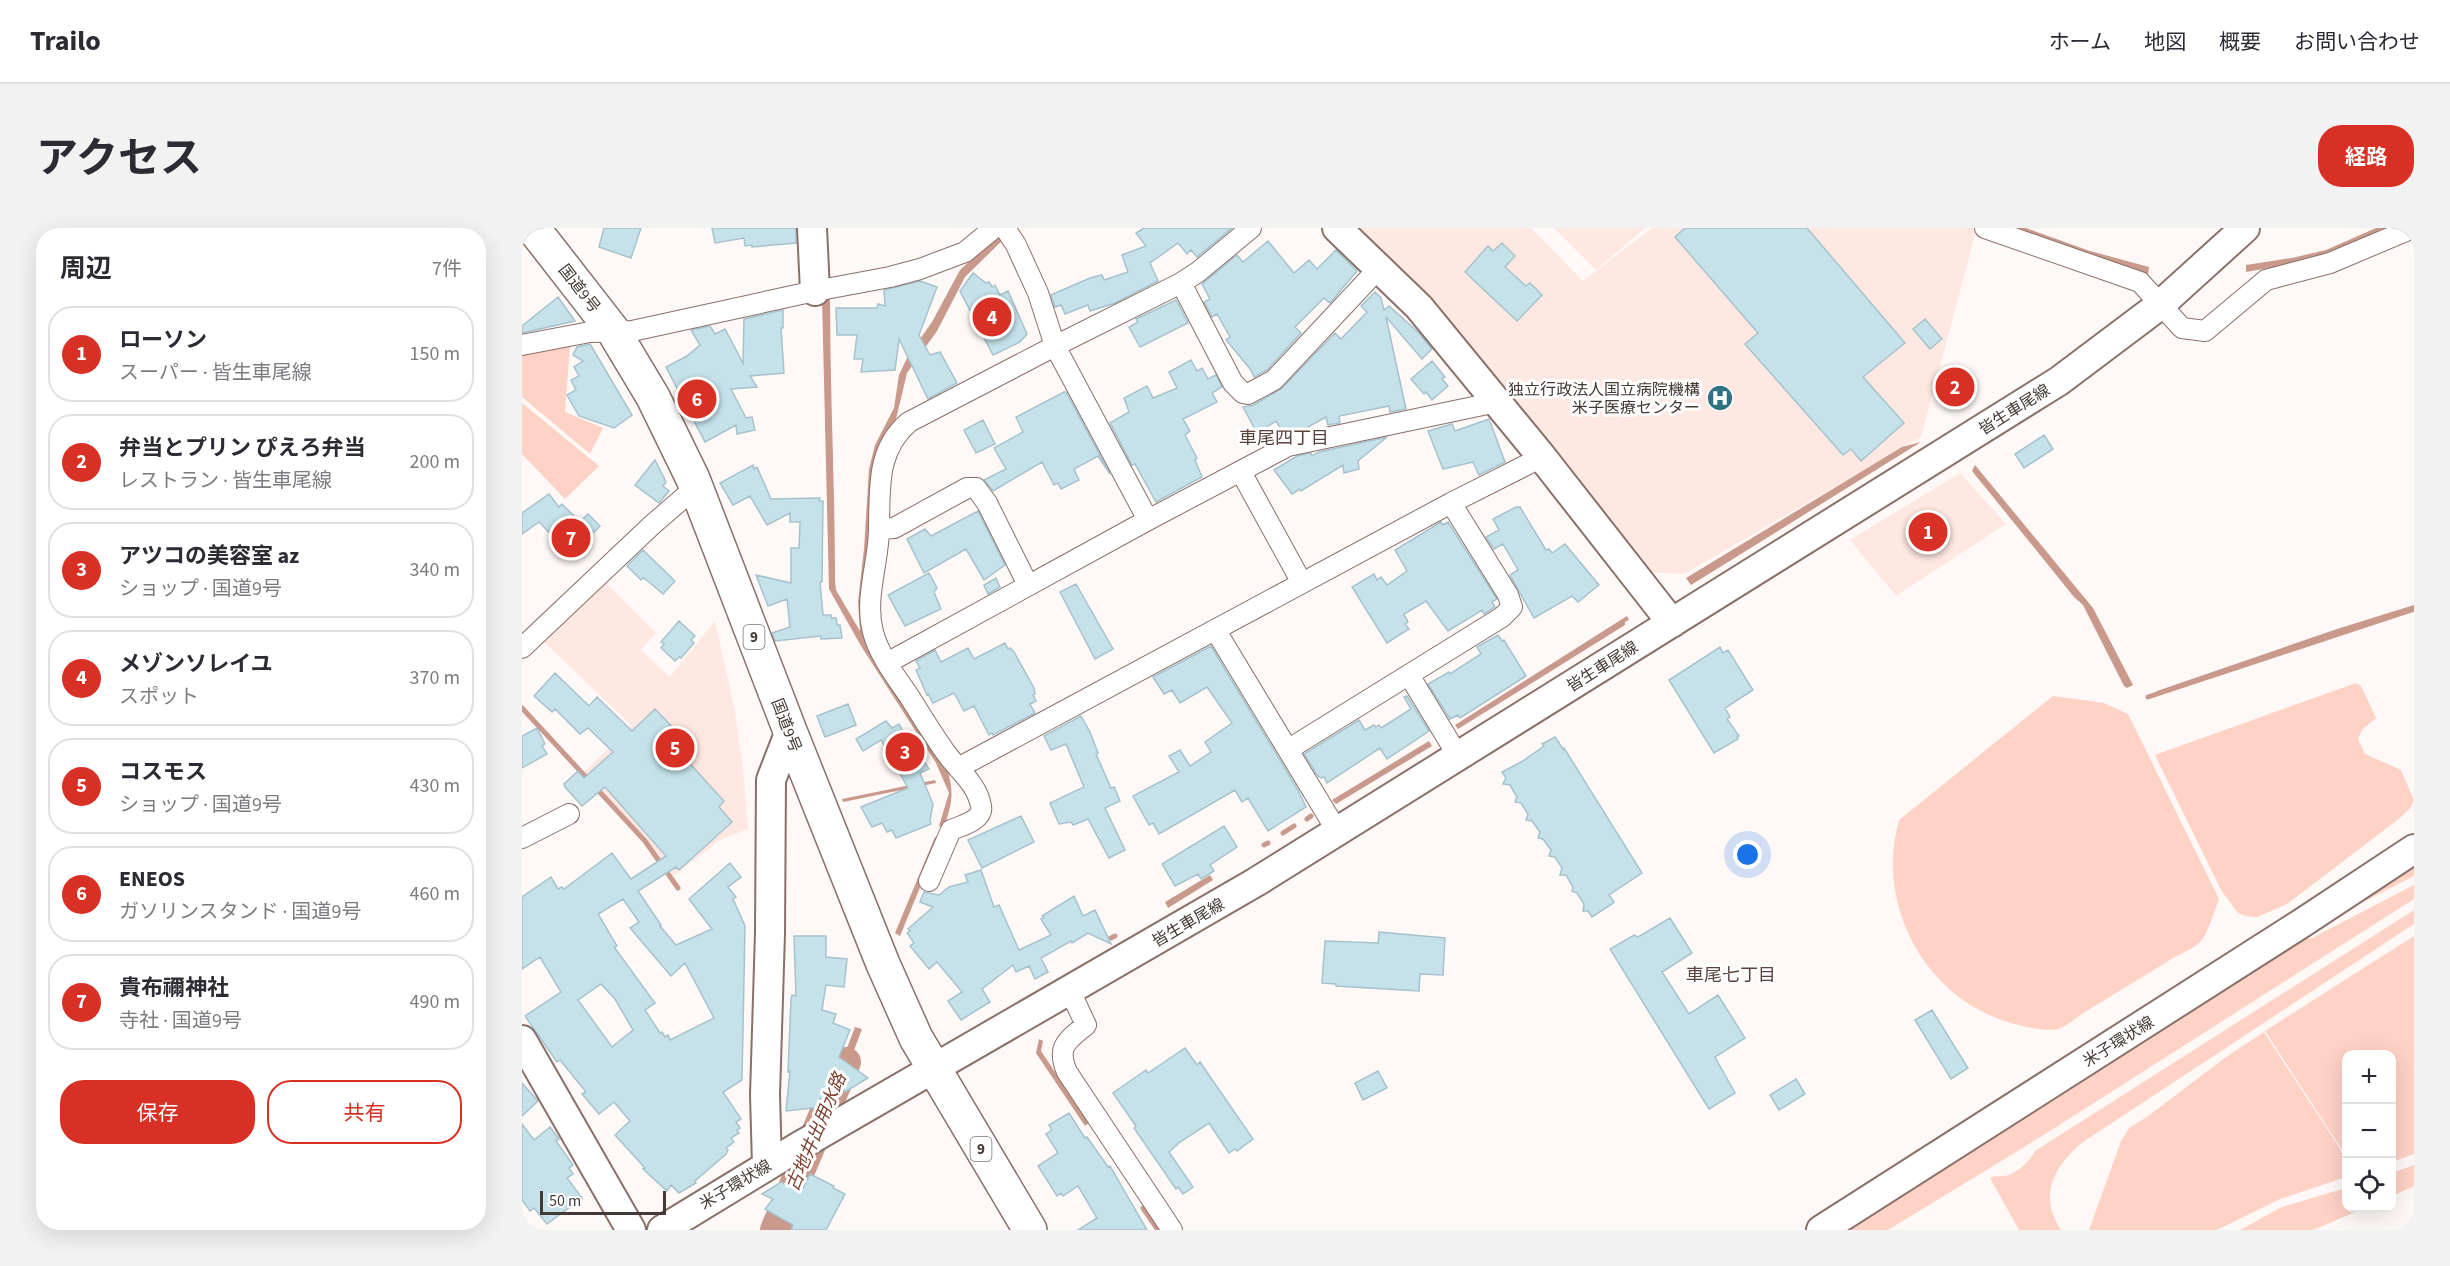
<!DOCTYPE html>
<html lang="ja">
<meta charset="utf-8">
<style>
:root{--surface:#fff;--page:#f2f2f3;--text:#2b2b33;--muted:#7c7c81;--line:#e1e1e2;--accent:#d93025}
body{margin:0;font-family:"Source Sans 3","Noto Sans JP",sans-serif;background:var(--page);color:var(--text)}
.controls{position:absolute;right:18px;bottom:18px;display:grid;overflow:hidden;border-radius:12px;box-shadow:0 6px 24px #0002}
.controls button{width:54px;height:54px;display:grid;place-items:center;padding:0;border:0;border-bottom:2px solid var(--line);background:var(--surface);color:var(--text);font:30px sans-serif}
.scale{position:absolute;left:18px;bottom:15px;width:126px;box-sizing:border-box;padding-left:6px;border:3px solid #443936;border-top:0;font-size:16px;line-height:21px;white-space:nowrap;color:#443936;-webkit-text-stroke:4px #fff;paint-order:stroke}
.you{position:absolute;left:1226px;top:627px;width:21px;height:21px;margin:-15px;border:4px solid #fff;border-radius:50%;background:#1a73e8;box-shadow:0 0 0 9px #1a73e833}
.badge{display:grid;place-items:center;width:39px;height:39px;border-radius:50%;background:var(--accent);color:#fff;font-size:20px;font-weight:700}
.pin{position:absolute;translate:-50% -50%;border:3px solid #fff;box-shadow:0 2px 6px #0006}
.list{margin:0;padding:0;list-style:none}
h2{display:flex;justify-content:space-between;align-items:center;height:78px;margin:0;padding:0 24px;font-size:26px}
h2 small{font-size:20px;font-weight:400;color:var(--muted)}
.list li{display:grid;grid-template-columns:39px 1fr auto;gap:18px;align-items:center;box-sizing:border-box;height:96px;margin:0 12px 12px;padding:0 12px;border:2px solid var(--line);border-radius:24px}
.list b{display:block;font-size:22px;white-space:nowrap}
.list p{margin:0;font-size:20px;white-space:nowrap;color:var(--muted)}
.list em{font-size:20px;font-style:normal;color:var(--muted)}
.actions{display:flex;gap:12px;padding:18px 24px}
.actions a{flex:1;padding:14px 0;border:2px solid var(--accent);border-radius:24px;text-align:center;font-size:21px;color:var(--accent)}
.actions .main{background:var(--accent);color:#fff}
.icon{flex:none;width:33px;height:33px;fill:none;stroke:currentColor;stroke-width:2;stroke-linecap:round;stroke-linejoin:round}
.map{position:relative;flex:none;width:1892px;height:1002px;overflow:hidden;border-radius:24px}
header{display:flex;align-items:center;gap:36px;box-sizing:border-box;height:84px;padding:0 30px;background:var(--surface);border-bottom:2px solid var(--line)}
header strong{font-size:28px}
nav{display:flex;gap:33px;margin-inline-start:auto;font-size:21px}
.intro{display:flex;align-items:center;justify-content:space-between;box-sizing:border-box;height:144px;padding:0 36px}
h1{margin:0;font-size:42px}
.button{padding:15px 27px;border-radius:24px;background:var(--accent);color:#fff;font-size:21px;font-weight:700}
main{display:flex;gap:36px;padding:0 36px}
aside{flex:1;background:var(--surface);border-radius:24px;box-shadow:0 6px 24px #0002}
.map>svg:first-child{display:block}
.built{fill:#fee8e1}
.green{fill:#fed2c5}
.water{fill:#c9998c}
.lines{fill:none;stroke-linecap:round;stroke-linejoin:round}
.stream{stroke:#c9998c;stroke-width:5}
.river{stroke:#c9998c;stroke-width:30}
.building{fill:#c5e2eb;stroke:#a6c2cc;stroke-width:1.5;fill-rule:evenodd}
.street-casing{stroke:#897069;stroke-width:22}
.secondary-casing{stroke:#897069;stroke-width:32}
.highway-casing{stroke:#897069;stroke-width:36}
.street{stroke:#fff;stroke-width:20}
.secondary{stroke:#fff;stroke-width:28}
.highway{stroke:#fff;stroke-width:33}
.labels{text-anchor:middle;stroke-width:6;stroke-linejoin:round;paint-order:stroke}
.shield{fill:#fff;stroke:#7c7472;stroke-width:1.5}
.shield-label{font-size:15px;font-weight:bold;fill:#443936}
.street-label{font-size:16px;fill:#443936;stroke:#fff}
.poi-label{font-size:16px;fill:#443936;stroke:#fff;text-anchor:end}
.neighbourhood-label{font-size:18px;fill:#5a433d;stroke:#fff}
.water-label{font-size:18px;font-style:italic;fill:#7d3f2d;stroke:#fff}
</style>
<header>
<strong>Trailo</strong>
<nav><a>ホーム</a><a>地図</a><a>概要</a><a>お問い合わせ</a></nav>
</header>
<div class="intro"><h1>アクセス</h1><a class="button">経路</a></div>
<main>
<aside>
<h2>周辺<small>7件</small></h2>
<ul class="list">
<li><span class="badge">1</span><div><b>ローソン</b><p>スーパー · 皆生車尾線</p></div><em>150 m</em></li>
<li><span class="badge">2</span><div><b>弁当とプリン ぴえろ弁当</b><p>レストラン · 皆生車尾線</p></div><em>200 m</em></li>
<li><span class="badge">3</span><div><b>アツコの美容室 az</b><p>ショップ · 国道9号</p></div><em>340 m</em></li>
<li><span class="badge">4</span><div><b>メゾンソレイユ</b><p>スポット</p></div><em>370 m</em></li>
<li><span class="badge">5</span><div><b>コスモス</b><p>ショップ · 国道9号</p></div><em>430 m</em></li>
<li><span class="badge">6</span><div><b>ENEOS</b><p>ガソリンスタンド · 国道9号</p></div><em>460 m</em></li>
<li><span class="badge">7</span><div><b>貴布禰神社</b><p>寺社 · 国道9号</p></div><em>490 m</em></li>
</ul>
<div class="actions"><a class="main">保存</a><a>共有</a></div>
</aside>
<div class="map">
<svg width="1892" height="1002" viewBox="0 0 1892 1002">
<rect width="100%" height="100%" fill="#fef8f7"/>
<path class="built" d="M830 0H1009L1061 53 1130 0H1453V7L1399 209 1162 346 1127 344Z
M1032 0H1123L1074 42Z
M1438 245 1484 296 1374 368 1328 312Z
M79 350 134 405 119 422 148 449 193 393 213 483 221 541 226 601 198 612 152 648 124 611 62 544 110 498 18 410Z"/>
<path class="green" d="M48 117 43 184 81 200 68 226 0 169V125Z
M0 175 77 238 43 271 0 226Z
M1834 455 1839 458 1854 490 1840 502 1836 511 1843 526 1879 542 1892 572 1889 579 1878 590 1765 676 1735 689 1723 688 1716 685 1699 662 1633 527Z
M1531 468 1582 475 1606 486 1697 671C1693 681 1686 705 1679 713 1672 721 1657 726 1648 732 1620 749 1591 767 1563 784 1555 789 1544 799 1536 801 1523 804 1498 798 1486 794 1402 768 1353 676 1377 592Z
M1892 630V648L1798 696Z
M1892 657V671L1520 908 1366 1002H1313L1776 712 1790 710Z
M1892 682V696L1561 914C1532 938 1516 967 1539 1002H1497L1468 950C1474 947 1477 949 1483 948 1495 946 1508 933 1513 923Z
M1892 708V926L1870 934V826H1824V928L1743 803Z
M1742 804 1824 930V949L1758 971 1695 1002H1567L1599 913 1608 899 1625 889 1704 829Z
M1892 937V958L1870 968V945Z
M1824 960V980H1843L1791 1002H1718L1760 979Z"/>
<path class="water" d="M483 0H493L443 49 415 103 385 145 374 191 353 237 342 379 424 538C433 564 430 574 422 600L417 598 427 565 414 535 339 418 307 361 300 70H308C308 164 313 258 313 352L314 362 338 403 336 374 342 321 347 241 353 217 372 180 377 147 386 128 410 94 438 42Z
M1481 0H1504L1568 23 1627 39 1626 48Z
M1854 0H1876L1805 30 1724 44V37L1770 30 1804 22Z
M1399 214 1169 357 1164 350 1380 219Z
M1453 237 1571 380 1611 457 1605 460 1602 458 1561 377 1552 369 1450 243Z
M1892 377V379L1635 466V463L1815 401Z
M1105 388 1107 392 1103 394V397L936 501 933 497Z
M907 513 910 518 814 576 810 572Z
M413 552 414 555 321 574 320 571Z
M413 609 418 611 378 708 373 705Z
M688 647 691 652 646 680 643 674Z
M333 799 340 801 314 870 304 875Z
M517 811 521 813 519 823 567 895 563 898 514 825Z"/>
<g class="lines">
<path class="stream" d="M1626 469 1892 381
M0 480 123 613 156 660
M785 591 789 588
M761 605 772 598
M742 617 746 615
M589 710 593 708
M621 980 636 1002"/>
<path class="river" d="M253 1002 324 834"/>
</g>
<path class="building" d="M82 0H119L109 30 77 19Z
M190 0H274V15L230 19V17L223 18 222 10 193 15Z
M622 0H710L675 29 669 22 665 26 656 15 628 35 636 53 593 75 568 83 566 77 543 86 539 77 533 79 529 67 568 50 580 47 582 52 606 44 600 27 624 18 614 5Z
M1163 0H1285L1383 115 1341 149 1382 195 1339 233 1329 221 1321 227 1223 116 1236 105 1153 9Z
M746 13 772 45 787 32 795 41 814 22 835 43 808 75 802 70 773 99 779 105 745 142 732 149 729 142 704 112 708 109 695 86 690 89 682 74 688 71 680 56 715 27 721 34Z
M980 15 993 28 983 39 1004 58 1008 55 1020 67 995 93 943 44 966 18 971 23Z
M451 45 464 55 467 54 470 59 473 57 478 67 486 63 505 106 498 114 471 127 438 63Z
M398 53 415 59 397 107 408 127 418 124 435 155 406 171 377 111 373 142 339 144 341 131H332L335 107H315L314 80H355L356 76 363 78 362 62Z
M853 64 859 70 862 82 867 78 897 105 910 121 900 131 864 89 884 181 868 184 867 178 817 188 818 195 806 197 804 189 779 203 763 207 754 193 735 205 721 179 732 177 760 160 813 105 819 111 845 84 839 78Z
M36 69 53 93 0 105V98Z
M654 72 666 95 618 119 607 99 616 94 614 91Z
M261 82V100H259L262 145 228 148 235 159 209 161 224 190 230 189 233 202 215 206 214 197 183 214 144 139 165 128 178 117 169 102 188 98 193 106 203 101 221 135 222 91Z
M1403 91 1420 111 1408 121 1391 101Z
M68 116 110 187 92 200 57 188 45 167 54 162 49 152 57 148 52 139 61 133 51 127 55 119Z
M669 132 675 143 680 140 686 151 694 147 700 159 690 165 695 174 661 191 668 203 663 207 675 230 673 232 680 249 634 274 613 236 610 237 588 195 607 184 602 170 625 158 631 170 655 160 647 144Z
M910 133 923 149 920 151 926 158 910 172 904 164 902 166 889 151Z
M542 164H544L588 246 576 228 552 241 557 252 539 261 536 255 532 257 520 234 471 263 462 252 484 241 472 220 501 204 494 189Z
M967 191 983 234 957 247 951 234 921 241 906 203 930 196 933 203Z
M461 192 473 216 454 225 442 202Z
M1522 207 1531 221 1502 240 1493 226Z
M865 209 836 233 837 241 822 245 821 237 779 263 778 261 770 266 752 242 775 228 789 225 790 228 797 224Z
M133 232 144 254 141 258 147 263 137 275 113 257Z
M231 237 232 241 235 239 249 271 298 270 297 273H301L300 354H298L301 387H309V390H314L315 397H318L320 410 299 411V408L253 413 250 405 268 399 265 371 246 378 234 347 269 355V320H277L278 294H268V285L245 297 228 268 211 277 198 255Z
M27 266 37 279 40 276 58 294 66 286 78 298 62 314 66 319 53 331 17 294 0 306V285Z
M994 279H998L1024 322 1027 321 1030 325 1043 316 1077 357 1056 374 1050 368 1012 390 988 347 996 342 981 316 972 321 964 309 977 302 971 291Z
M456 283 483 337 462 352 444 321 402 345 385 311 403 301 409 308Z
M919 294 921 297 926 294 975 371 970 374 973 379 962 386 960 382 926 403 904 373 882 386 886 394 883 396 887 401 865 415 830 359 852 346 855 352 859 349 865 357 885 343 873 322Z
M121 322 153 353 141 366 127 354 121 350 119 352 105 338Z
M407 345 415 360 412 364 419 381 383 398 366 367Z
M474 350 478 359 466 366 462 357Z
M554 356 591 421 573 431 538 364Z
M157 393 173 408 169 412 172 415 159 430 157 429 153 433 139 420 142 416 139 414Z
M976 407 980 413 982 412 1004 448 938 490 936 487 928 491 906 456 927 444 928 446 959 426 955 419Z
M483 415 486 421 488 420 492 424 512 460 513 466 511 467 514 473 508 476 513 485 471 507 470 505 467 507 452 478 442 483 432 465 411 475 406 466 405 467 394 442 398 440 394 433 413 422 419 434 446 420 452 431Z
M689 418 776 562 784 579 746 603 726 570 720 574 713 562 637 606 631 595 627 597 611 568 657 544 647 528 658 522 668 538 689 524 683 514 710 495 685 459 658 475 650 462 642 466 631 449Z
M1198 419 1201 425 1206 422 1231 462 1203 480 1208 489 1205 491 1217 508 1215 509 1216 511 1192 525 1147 452Z
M33 445 67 478 75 469 110 503 133 481 158 507 148 514 202 573 197 579 210 594 157 642 154 639 116 663 139 697 138 698 154 717 190 701 167 671 208 635 219 649 206 659 214 669 211 671 223 698 220 852 201 864 219 891 214 894 218 900 215 902 217 905 209 910 212 914 204 920 206 922 204 926 173 953 174 955 157 965 149 957 145 963 121 941 123 940 93 907 108 893 92 874 77 886 60 866 64 864 38 832 35 834 3 788 39 764 18 729 0 741V669L29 649 36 661 40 659 42 661 90 625 109 651 144 628 83 559 60 578 43 559 42 556 56 543 62 550 91 524 66 500 58 506 33 481 30 484 12 468ZM101 671 117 694 108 700 149 748 163 735 192 790 148 812 146 807 143 809 140 804 138 805 123 782 133 775 92 719 95 718 76 686ZM79 756 93 771 111 802 90 819 56 772Z
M885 468 907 503 865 531 858 520 805 555 802 549 799 550 796 548 782 526 837 492 843 502 852 497 854 499 857 497 859 500 889 481 882 469Z
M326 476 334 497 303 509 295 488Z
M559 488 568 504 576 525 574 526 589 560 592 559 598 573 583 580 603 622 587 630 566 591 551 597 549 594 537 596 528 575 562 559 544 516 529 522 522 508Z
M364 493 370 500 377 496 382 505 384 504 393 513 404 530 401 532 407 541 398 545 411 576 408 592 409 596 374 610 370 602 365 604 360 595 350 599 339 579 386 560 359 512 341 523 334 511Z
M15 500 23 516 20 518 25 526 0 540V508Z
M1033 509 1041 521 1042 520 1120 645 1087 667 1092 674 1090 676 1070 689 1066 683H1061L1062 676 1055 665 1050 663 1051 659 1044 647H1038L1040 640 1033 629 1027 628 1029 622 1021 611 1016 610 1018 604 1010 593 1004 592 1006 586 999 575 993 574 995 569 988 557 981 556 984 550 980 544 1001 533 1022 518 1020 516Z
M499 588 512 614 460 640 446 612Z
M702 598 715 619 688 637 692 643 679 651 676 646 653 658 640 636Z
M459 642 472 679 477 677 497 722 529 707 519 691 522 690 520 688 552 668 561 688 573 682 589 716 566 705 550 715 549 713 519 730 526 744 513 751 507 738 494 744 491 737 460 761 468 774 439 792 426 773 440 764 415 734 407 741 388 718 392 715 385 705 388 703 386 701 411 679 398 674 402 664 417 667 427 659 446 654 443 647Z
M1148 690 1170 725 1140 744 1167 786 1196 767 1223 810 1193 829 1213 865 1187 881 1088 721 1112 707 1116 709Z
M857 704 923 710 921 747 898 746 897 763 814 758V756L800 755 803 713 856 715Z
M272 708H304V729L325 731 322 759 304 757 300 782 314 786 311 795 328 802 317 829 346 850 323 864 318 857 301 867V871H298L299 879 264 883 268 843 266 844 269 771 270 767 274 768Z
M1410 782 1446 840 1429 851 1393 792Z
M663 820 675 837 678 834 731 911 715 923 713 921 707 925 687 895 658 914 647 924 671 959 661 966 656 959 654 961 612 900 614 898 591 865 624 842 626 845Z
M856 843 865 860 841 872 833 855Z
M1274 851 1283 866 1257 882 1248 867Z
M0 855 16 873 0 888Z
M547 885 563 910 565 909 586 939 588 938 625 1002H556L575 990 556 958 541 968 539 965 535 968 516 938 536 925 524 906 530 902 527 897Z
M0 896 12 912 28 899 37 911 34 913 51 937 47 940 51 946 45 950 60 970 25 996 12 980 8 983 0 972Z
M288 946 312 958 311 960 323 966 304 1002H269L271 997 243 981 251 971 240 966 259 954 279 964Z"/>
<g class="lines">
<g class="street-casing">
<path id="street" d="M483 0 494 17 516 65 533 118 626 292
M1463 0 1618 54 1660 100 1683 103 1744 52 1808 35 1891 0
M659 55 711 155 721 165 726 166 752 152 857 40
M0 117 68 104 110 103 293 63 368 49 398 41 443 24 472 0
M719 244 780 355
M358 301 372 300 445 260H454L465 275 506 357
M694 403 815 603
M0 420 130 297 174 259
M365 435 626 292 766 218 975 174
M887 447 936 528
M767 521 980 389 990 379 986 367 929 275
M436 540 929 275 1020 229
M0 610 47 586
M407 653 429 602C439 598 462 592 459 578 455 556 437 543 424 525 411 507 399 487 387 468 374 449 357 427 351 404 342 370 357 334 357 300 358 261 354 222 387 194L533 118 659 55 676 44 729 0
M548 763 564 797C545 813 534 818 545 844L650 1002"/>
</g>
<g class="secondary-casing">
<path id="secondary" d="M290 0 293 63
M815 0 897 79 1020 229 1150 395
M0 812 109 1002
M245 937 243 867 248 705 249 552 268 503
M140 1002 281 916 734 654 1537 153 1638 77 1723 0
M1299 1002 1780 695 1892 621"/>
</g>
<g class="highway-casing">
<path id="highway" d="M11 0 92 104 131 169 171 251 268 503 361 736 394 810 508 1002"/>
</g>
<use href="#street" class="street"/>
<use href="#secondary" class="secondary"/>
<use href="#highway" class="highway"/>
</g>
<defs>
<g id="hospital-disc" transform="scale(1.35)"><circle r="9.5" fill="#2f7083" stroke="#fff"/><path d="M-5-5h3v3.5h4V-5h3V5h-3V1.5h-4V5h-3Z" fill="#fff"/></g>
</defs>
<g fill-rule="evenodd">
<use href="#hospital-disc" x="1198" y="170"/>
</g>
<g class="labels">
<g class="shield">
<rect x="221.5" y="397" width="21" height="24" rx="4.5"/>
<rect x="448.5" y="909" width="21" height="24" rx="4.5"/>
</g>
<g class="shield-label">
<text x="232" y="414">9</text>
<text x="459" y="926">9</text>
</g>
<g class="street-label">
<text transform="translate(58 60) rotate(52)" y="6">国道9号</text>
<text transform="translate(1492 181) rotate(-32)" y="6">皆生車尾線</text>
<text transform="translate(1080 438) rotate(-32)" y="6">皆生車尾線</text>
<text transform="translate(265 497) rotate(69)" y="6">国道9号</text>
<text transform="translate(666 694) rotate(-30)" y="6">皆生車尾線</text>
<text transform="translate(1596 813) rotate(-32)" y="6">米子環状線</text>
<text transform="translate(213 956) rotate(-31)" y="6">米子環状線</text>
</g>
<g class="poi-label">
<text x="1178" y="167">独立行政法人国立病院機構<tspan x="1178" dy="18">米子医療センター</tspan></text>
</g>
<g class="neighbourhood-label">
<text x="762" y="216">車尾四丁目</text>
<text x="1209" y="753">車尾七丁目</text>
</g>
<g class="water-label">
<text transform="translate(294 904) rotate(-67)" y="6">古地井出用水路</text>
</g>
</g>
</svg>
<div class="controls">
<button>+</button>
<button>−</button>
<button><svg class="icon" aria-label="locate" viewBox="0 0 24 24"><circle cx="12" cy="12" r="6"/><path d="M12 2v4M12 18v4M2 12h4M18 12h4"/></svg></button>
</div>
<div class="scale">50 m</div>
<div class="you"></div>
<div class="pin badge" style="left:1406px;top:304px">1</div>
<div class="pin badge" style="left:1433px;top:159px">2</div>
<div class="pin badge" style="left:383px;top:524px">3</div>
<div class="pin badge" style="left:470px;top:89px">4</div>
<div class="pin badge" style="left:153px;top:520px">5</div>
<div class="pin badge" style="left:175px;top:171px">6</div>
<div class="pin badge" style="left:49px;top:310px">7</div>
</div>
</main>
